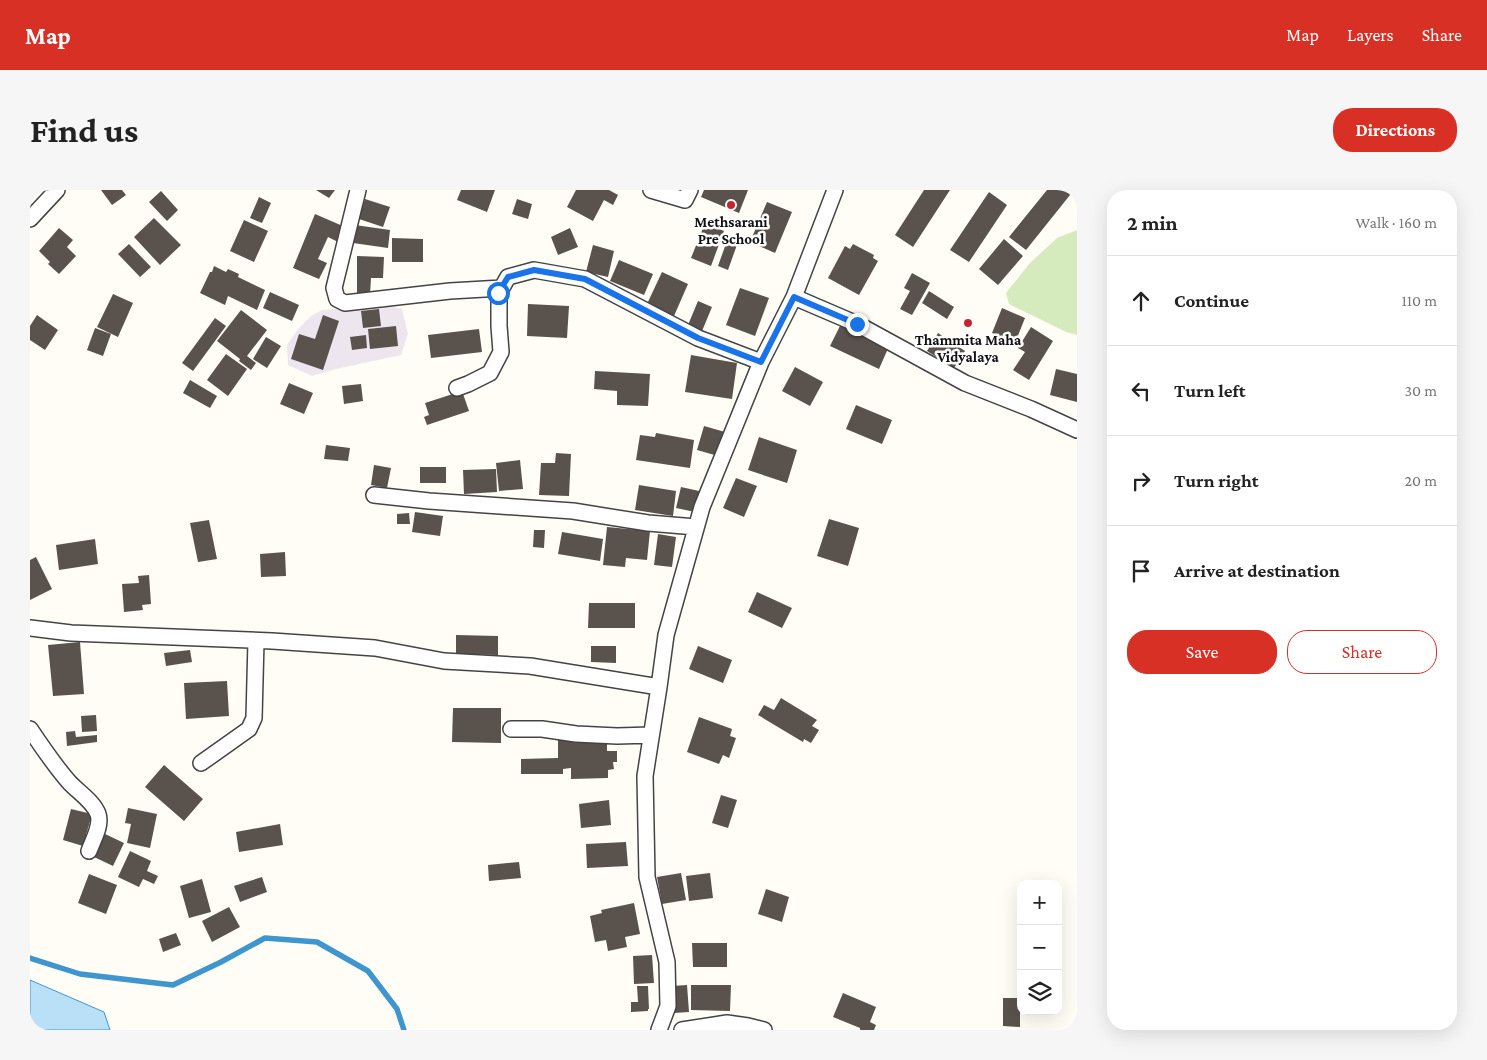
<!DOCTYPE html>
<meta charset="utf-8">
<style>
:root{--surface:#fff;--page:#f6f6f6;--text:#222;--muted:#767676;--line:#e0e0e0;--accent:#d93025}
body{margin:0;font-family:"Crimson Pro",serif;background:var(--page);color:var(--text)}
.controls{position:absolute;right:15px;bottom:15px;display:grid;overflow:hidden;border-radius:10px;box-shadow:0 5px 20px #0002}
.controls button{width:45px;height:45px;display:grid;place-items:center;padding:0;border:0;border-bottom:1px solid var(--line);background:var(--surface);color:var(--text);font:25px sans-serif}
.stop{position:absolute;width:15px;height:15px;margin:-11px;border:4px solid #1a73e8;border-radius:50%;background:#fff}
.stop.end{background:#1a73e8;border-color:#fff;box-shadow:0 1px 5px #0008}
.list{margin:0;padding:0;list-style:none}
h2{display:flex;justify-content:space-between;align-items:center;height:65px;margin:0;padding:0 20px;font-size:21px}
h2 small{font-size:16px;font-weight:400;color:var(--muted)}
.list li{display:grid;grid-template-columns:32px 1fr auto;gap:15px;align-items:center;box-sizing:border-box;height:90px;padding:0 20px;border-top:1px solid var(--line)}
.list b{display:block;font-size:19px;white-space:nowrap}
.list em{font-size:16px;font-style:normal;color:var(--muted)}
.actions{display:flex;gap:10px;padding:15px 20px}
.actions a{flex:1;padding:11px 0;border:1px solid var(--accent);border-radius:20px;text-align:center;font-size:18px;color:var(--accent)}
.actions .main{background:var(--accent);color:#fff}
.icon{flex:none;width:28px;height:28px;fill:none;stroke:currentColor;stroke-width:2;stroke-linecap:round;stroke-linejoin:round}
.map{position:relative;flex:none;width:1047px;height:840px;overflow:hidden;border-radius:20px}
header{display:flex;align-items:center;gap:30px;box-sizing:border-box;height:70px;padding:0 25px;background:var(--accent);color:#fff}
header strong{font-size:24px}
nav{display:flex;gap:28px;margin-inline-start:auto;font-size:18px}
.intro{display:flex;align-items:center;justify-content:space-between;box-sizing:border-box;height:120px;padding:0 30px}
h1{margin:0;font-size:35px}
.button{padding:12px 22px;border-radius:20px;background:var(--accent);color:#fff;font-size:18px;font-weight:700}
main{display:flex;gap:30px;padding:0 30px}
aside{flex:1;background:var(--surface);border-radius:20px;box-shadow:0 5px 20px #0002}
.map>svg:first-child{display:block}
.industrial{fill:#eee6ef}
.green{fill:#d5ebbd}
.water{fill:#b9e0f7;stroke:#3f96cf}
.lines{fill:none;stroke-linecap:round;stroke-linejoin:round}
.stream{stroke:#3f96cf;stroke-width:5.5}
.building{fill:#5a524d}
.minor-casing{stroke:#444;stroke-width:18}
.minor{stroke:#fff;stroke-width:15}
.route{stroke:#1a73e8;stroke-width:6}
.poi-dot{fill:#c4262e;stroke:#fff;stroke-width:2}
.labels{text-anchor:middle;stroke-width:5;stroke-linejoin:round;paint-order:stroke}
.poi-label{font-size:15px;font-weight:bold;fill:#111;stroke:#fff}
</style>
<header>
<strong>Map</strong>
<nav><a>Map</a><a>Layers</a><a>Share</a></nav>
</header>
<div class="intro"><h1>Find us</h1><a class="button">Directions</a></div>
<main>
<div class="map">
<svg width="1047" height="840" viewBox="0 0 1047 840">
<rect width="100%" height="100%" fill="#fffdf5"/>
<path class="industrial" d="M356 115 372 119 378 144 371 165 306 179 282 186 258 175 257 155 268 139 281 126 292 120Z"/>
<path class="green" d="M1047 40V145L1036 142 979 114 976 103 1000 73 1027 48Z"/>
<path class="water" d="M0 790 74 822 80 840H0Z"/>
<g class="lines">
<path class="stream" d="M0 768 50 784 143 795 191 772 235 748 287 752 338 781 367 819 374 840"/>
</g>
<path class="building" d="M71 0H92L96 5 82 15Z
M286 0H305L299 8Z
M431 0H465L457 22 427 10Z
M546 0H579L588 5 583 15 574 10 563 31 537 17Z
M674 0H718L709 23 671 7Z
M894 0H920L883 57 865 45Z
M1017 0H1044L996 60 979 47Z
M131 1 148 20 137 31 119 12Z
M959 2 977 15 939 72 920 60Z
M229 7 241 13 232 33 220 28Z
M335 9 360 17 353 37 329 29Z
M487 9 502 14 498 29 482 24Z
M737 12 762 22 745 63 720 52Z
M285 24 315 37 308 52 298 47 288 69 297 73 289 89 263 78Z
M124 28 151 55 130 75 104 47Z
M214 30 238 41 224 72 200 61Z
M675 33 694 41 681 76 661 68Z
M325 35 360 40 358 58 323 53Z
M29 38 43 50 37 57 46 66 29 84 18 74 20 72 9 61Z
M540 38 548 57 528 65 521 47Z
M362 48 393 49V72H362Z
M698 48 708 52 698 80 688 76Z
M974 49 993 66 968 95 949 79Z
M99 54 121 77 110 87 88 64Z
M823 54 844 65 843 68 848 71 829 105 798 88 815 56 820 59Z
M563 55 584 61 578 87 556 82Z
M327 66 354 67 353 88H341L340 105 327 104Z
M589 70 623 84 614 105 580 91Z
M184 76 196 82 198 79 209 84 208 87 235 100 227 120 198 106 195 115 170 103 180 82H182Z
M632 82 658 94 644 126 617 114Z
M882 83 900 93 882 125 870 119 880 101 874 98Z
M710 98 739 108 725 146 696 135Z
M899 101 924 117 917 129 892 113Z
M240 102 269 115 262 131 233 118Z
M83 104 103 113 88 147 67 137Z
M668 111 682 117 672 141 658 135Z
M498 114 539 116 537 148 497 146Z
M972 118 995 128 985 153 962 143Z
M349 119 351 136 333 138 331 121Z
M211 120 237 140 217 166 226 173 221 180 209 171 210 169 187 151Z
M7 125 28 140 15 160 0 150V136Z
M293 125 309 131 293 180 261 169 269 144 285 149Z
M185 128 196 136 163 181 152 173Z
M812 132 860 154 849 179 800 156Z
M366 136 368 156 340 159 338 139Z
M1001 137 1023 151 999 190 983 180 995 162 988 158Z
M65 138 81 144 73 166 57 160Z
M449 139 452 162 401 168 398 145Z
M908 143 935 161 924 178 897 161Z
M336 145 337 158 322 160 320 147Z
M236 147 251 156 237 178 223 169Z
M196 164 217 179 198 206 177 190Z
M661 165 707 173 702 209 655 202Z
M765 177 793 192 780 216 752 201Z
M1026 179 1047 184V212L1020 205Z
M565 181 620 184 618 216 587 215V201L564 199Z
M160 190 187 206 180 218 153 203Z
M259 193 283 203 274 224 250 214Z
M331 194 333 211 314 214 312 196Z
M432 201 439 221 397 235 394 227 399 225 395 213Z
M826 215 862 230 852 254 816 239Z
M674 236 695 242 688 266 667 260Z
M626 243 664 250 660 278 606 270 610 245 625 247Z
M729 247 767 260 757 293 718 280Z
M296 255 320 258 318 271 294 269Z
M526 263 541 264 539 306 509 305 511 273H525Z
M490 270 493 299 469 301 466 273Z
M344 275 361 278 357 298 341 295Z
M390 277H416V293H390Z
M466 279 467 302 434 304 433 280Z
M706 288 727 296 714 327 693 318Z
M609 295 646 301 643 326 605 320Z
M651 297 669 301 665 322 646 318Z
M385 322 413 326 410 346 382 342Z
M379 323 380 334H367V324Z
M799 329 829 338 818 376 787 366Z
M179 330 187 369 168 372 160 333Z
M577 337 620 341 617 370 596 368 595 377 573 375Z
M504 340H515L514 358 503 357Z
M532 342 573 349 570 371 528 364Z
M628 344 646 347 642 377 624 375Z
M65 349 68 374 29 380 26 355Z
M255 362 256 386 231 387 230 364Z
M6 367 22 399 0 410V370Z
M119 385 121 414 112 415 113 420 94 422 92 394 109 393 108 386Z
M727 402 762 418 752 438 718 422Z
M559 413H605V438H558Z
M426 445 468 446V465L426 464Z
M50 452 54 504 23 506 18 455Z
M561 456H586V473L561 472Z
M668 456 702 470 693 493 659 479Z
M160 460 162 472 136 476 134 463Z
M197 491 199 526 156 529 154 493Z
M751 508 787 530 782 536 789 540 781 553 774 549 773 552 728 525 734 515 744 520Z
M423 518H471V553L422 552Z
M66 525 67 541 52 542 51 526Z
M669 527 702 539 700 546 706 548 699 568 693 565 689 574 657 562Z
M45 541 46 547 67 545V552L37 556 36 542Z
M577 549V561H587V572H583L584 579 578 580V588L541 589V578L533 579V584H491V569L528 568V550Z
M134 575 173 609 154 631 115 597Z
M691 605 707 610 698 638 682 633Z
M579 610 581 635 551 638 549 614Z
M98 618 127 624 120 658 97 653 101 634 95 633Z
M41 619 62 624 53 656 33 650Z
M250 634 253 655 209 662 206 642Z
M73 643 94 653 83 676 62 666Z
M596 652 598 676 557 678 556 654Z
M100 661 121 671 117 681 128 686 124 694 113 689 109 697 88 687Z
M489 672 491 688 459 691 458 675Z
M651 683 656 710 632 714 627 687Z
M680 683 683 708 659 711 656 686Z
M59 684 87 695 76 724 48 713Z
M232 687 237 702 210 712 204 696Z
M172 689 181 722 159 728 150 696Z
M736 699 759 707 752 732 728 724Z
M604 713 610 744 595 747 597 757 578 761 576 750 565 752 560 726 572 723 571 720Z
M199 717 210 737 182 752 172 731Z
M146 743 151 755 133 762 129 749Z
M662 753H697V777H663Z
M622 765 624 793 604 794 603 766Z
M657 795 659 822 644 823 642 796Z
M661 795H701L700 821 661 820Z
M607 796H618L619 819H618V821L601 822V812H608Z
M813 803 846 817 840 832 846 835 844 840H830V838L803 827Z
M973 808H990V837L973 836Z"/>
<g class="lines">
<g class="minor-casing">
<path id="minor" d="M328 0 304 98 307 109 315 113 420 101 472 98
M621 0 655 10 660 0
M0 29 27 0
M764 107 827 134 935 193 1001 219 1047 240
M427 198 438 194 460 183 471 162 469 136V103L478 87 504 80 555 89 668 148 731 172
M344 305 399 311 543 321 618 333 666 337
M0 438 41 443 242 451 345 458 414 471 500 476 629 497
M0 539C12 557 25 576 39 592 48 602 63 611 68 624 72 635 63 650 59 661
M481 539H512L546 544 587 546 621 545
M171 573 219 539 224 528 226 451
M629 840 638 816 637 772 617 687 615 586 629 497 636 445 672 317 731 172 764 107 805 0
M652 840 697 833 718 836 734 840"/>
</g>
<use href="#minor" class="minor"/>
</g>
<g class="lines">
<path class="route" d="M468 103 478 87 504 80 555 89 668 148 731 172 764 107 827 134"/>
</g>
<g class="poi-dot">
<circle cx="701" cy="15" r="5"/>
<circle cx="938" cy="133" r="5"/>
</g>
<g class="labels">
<g class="poi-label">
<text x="701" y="37">Methsarani<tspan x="701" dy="17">Pre School</tspan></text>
<text x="938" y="155">Thammita Maha<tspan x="938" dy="17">Vidyalaya</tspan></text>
</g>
</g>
</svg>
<div class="controls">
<button>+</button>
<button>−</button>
<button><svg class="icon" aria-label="layers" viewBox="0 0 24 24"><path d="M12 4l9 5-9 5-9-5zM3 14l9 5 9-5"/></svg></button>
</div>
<div class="stop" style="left:468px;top:103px"></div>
<div class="stop end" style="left:827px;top:134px"></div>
</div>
<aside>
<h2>2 min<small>Walk · 160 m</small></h2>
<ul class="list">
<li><svg class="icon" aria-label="ahead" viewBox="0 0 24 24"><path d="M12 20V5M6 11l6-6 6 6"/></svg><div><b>Continue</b></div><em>110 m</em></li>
<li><svg class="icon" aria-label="left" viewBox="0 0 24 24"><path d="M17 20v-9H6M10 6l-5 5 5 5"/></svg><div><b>Turn left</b></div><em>30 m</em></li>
<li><svg class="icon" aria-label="right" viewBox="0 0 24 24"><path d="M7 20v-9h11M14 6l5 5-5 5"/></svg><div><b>Turn right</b></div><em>20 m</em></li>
<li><svg class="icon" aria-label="arrive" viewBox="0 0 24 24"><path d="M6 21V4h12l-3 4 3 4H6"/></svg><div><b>Arrive at destination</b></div></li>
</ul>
<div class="actions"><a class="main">Save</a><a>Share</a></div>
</aside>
</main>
